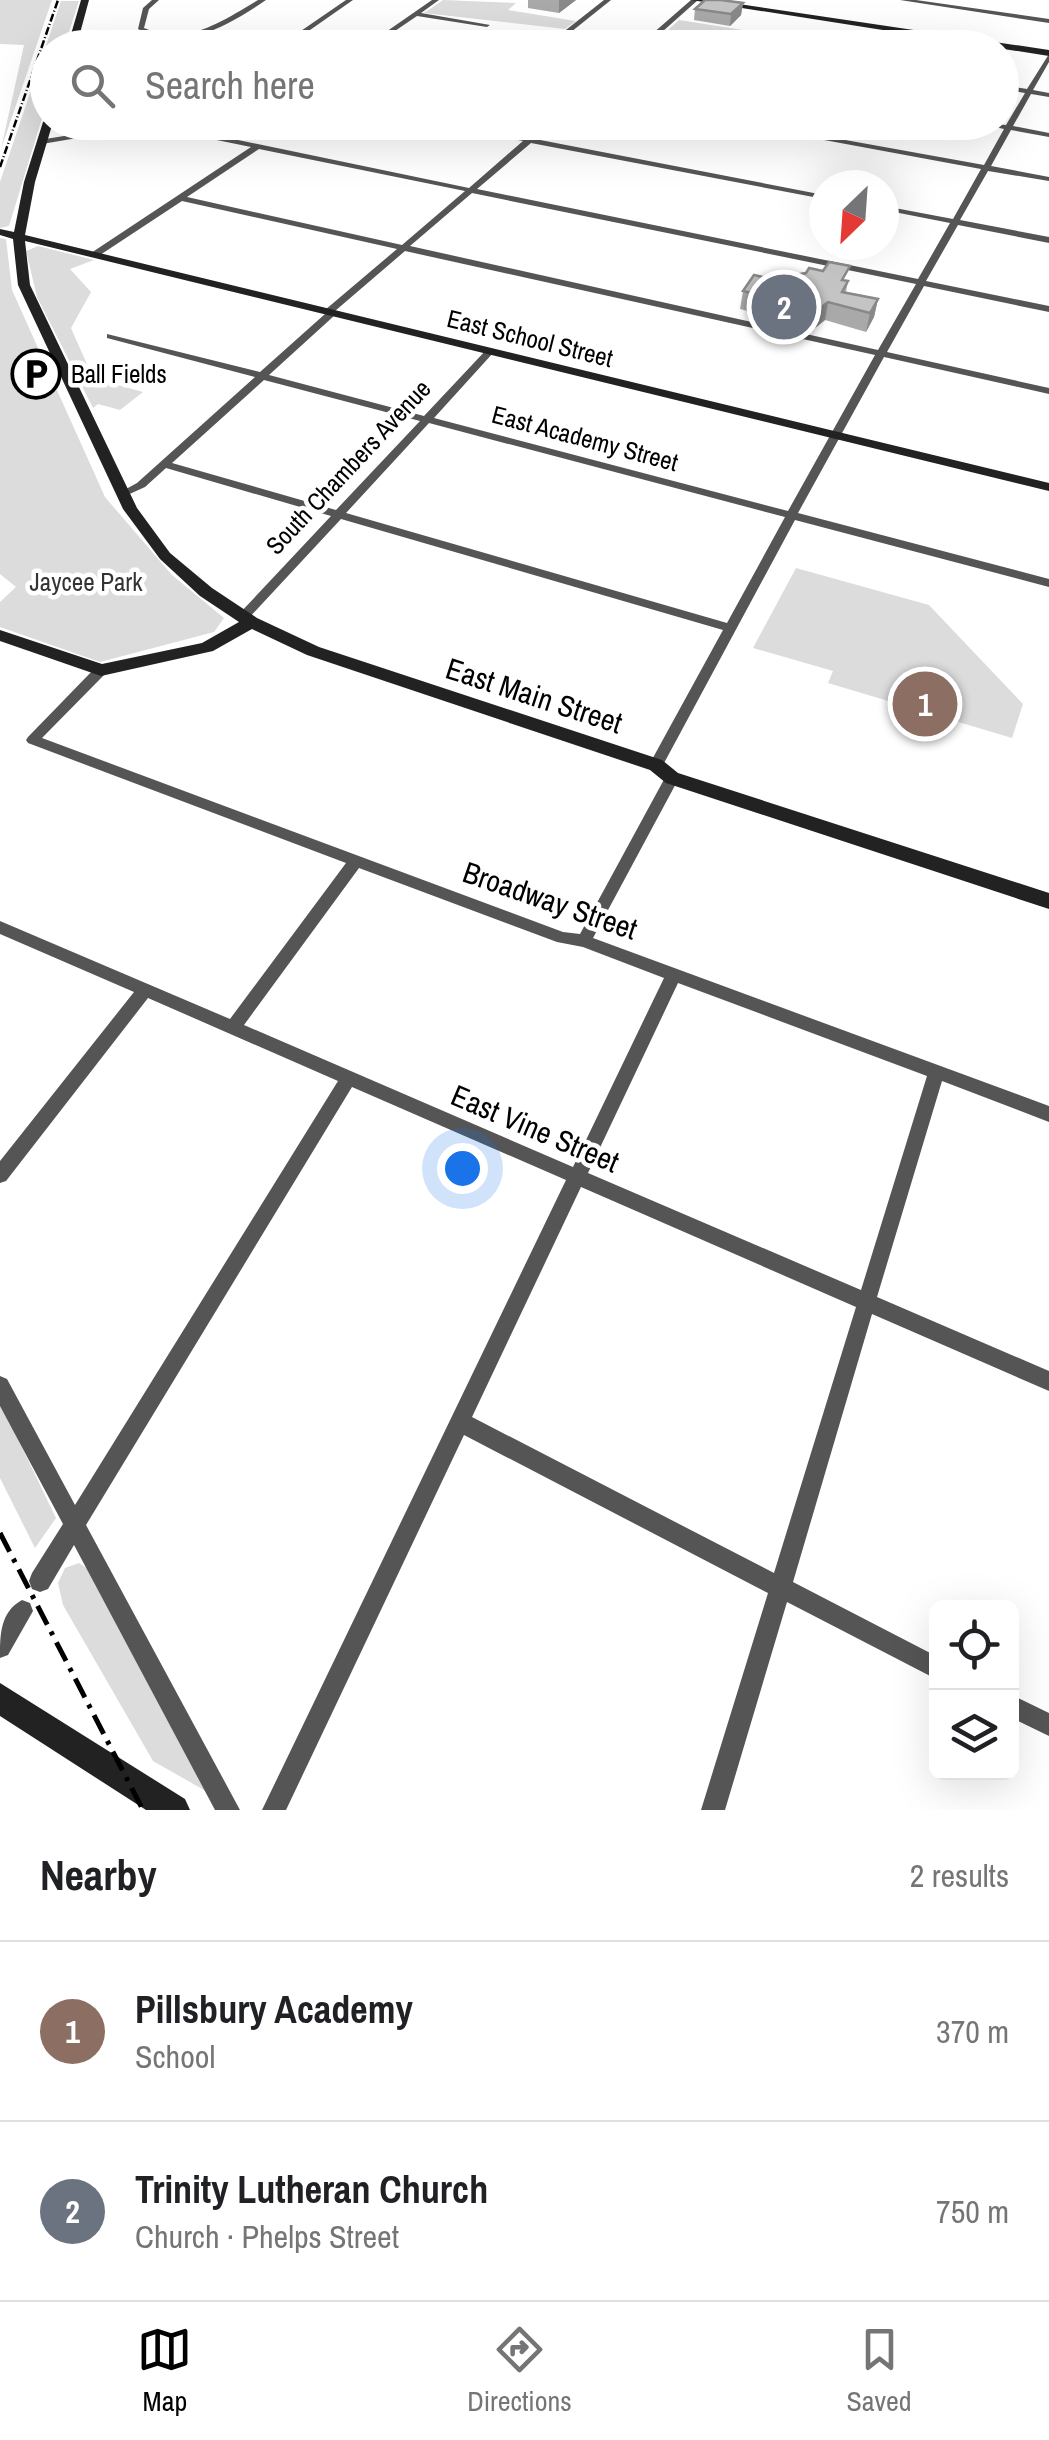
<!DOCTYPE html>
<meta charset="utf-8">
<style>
:root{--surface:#fff;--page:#f6f6f6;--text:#202124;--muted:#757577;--line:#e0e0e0;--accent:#000}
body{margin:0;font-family:"Archivo Narrow",sans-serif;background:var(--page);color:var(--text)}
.controls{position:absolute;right:30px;bottom:30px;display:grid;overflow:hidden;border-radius:15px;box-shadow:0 10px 40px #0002}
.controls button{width:90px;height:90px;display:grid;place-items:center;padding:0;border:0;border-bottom:2px solid var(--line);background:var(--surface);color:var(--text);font:50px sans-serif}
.compass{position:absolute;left:809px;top:170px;width:90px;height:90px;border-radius:50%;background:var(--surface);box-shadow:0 10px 40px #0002;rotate:205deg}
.you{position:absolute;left:462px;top:1168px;width:35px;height:35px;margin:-25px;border:8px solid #fff;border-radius:50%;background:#1a73e8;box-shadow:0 0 0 15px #1a73e833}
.badge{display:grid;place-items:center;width:65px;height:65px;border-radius:50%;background:var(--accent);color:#fff;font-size:32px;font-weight:700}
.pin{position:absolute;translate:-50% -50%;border:5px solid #fff;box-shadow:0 2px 10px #0006}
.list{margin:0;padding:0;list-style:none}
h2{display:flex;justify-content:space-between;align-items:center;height:130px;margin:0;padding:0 40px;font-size:42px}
h2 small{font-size:32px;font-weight:400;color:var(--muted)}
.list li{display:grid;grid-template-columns:65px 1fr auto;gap:30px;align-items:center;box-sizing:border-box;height:180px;padding:0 40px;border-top:2px solid var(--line)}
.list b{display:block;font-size:38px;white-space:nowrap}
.list p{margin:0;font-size:32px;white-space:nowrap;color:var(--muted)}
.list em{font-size:32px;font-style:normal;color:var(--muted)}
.icon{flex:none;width:55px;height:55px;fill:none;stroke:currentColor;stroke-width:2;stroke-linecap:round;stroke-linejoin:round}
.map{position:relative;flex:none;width:1049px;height:1810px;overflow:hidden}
.search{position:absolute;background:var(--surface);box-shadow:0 10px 40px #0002;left:30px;right:30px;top:30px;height:110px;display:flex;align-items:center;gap:25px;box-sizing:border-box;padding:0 35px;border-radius:55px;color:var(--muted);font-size:38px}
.sheet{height:490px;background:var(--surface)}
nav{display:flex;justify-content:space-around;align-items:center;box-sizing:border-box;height:140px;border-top:2px solid var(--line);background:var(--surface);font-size:28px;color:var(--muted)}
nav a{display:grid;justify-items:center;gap:5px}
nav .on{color:var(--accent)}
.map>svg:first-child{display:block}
.green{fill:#dcdcdc}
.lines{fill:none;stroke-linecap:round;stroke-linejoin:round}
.street{fill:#555;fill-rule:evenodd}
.secondary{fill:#222;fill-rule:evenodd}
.rail-far1{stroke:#000;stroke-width:2.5;stroke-dasharray:8 2.5 1 2.5;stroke-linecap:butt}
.rail{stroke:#000;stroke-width:5;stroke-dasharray:21 8 4 8;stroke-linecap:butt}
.wall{fill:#a9a9a9}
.shaded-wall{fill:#898989}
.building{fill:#c4c4c4;stroke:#898989;stroke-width:2.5}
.labels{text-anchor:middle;stroke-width:9;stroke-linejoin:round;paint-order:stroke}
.far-street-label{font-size:25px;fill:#000;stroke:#fff}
.far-poi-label{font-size:25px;fill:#000;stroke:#fff;text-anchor:start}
.far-park-label{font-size:25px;fill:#333;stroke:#fff}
.street-label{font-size:30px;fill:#000;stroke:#fff}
</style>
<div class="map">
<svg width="1049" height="1810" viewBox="0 0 1049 1810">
<rect width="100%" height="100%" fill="#fff"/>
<path class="green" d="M0 0H52L1 149 24 45 0 44Z
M443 0 516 3 508 10 576 21 565 29 424 13Z
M61 1H79L64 47 48 48 47 102 9 226 0 228V182Z
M679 20 743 30 729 42 667 31Z
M0 238 6 239 12 290 105 497 172 575 224 618 214 632 100 662 0 627V602L16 587 0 574Z
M38 246 94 260 70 269 91 292 71 328 93 378 143 392 120 410 98 404 93 408 37 297 26 251Z
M796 568 929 605 1023 704 1012 738 828 683 833 671 753 648Z
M0 1402 56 1518 35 1548 0 1478Z
M79 1563 88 1569 211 1794 153 1761 63 1605 58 1583 65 1568Z"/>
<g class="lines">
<path class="street" d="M152 0H159L149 9 144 28C187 47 222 21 258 0H266C229 25 181 54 138 29L143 8Z
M346 0H353L300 37 302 48H296L295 35Z
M432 0H439L421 13 490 25 487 27 417 16 389 35 397 40 429 48 395 44 383 36V34Z
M604 0H611L551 48H543Z
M691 0H698L662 32 754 48H735L658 35 644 48H636Z
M900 0H916L1049 19V23Z
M1049 54V62L1033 90 1049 93V97L1031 94 1013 126 1049 133V137L1011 130 991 166 1049 177V181L988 171 960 220 1049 237V243L958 225 926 281 1049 306V312L924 286 887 352 1049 388V394L884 357 798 513 1049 579V587L795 520 663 765 656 770 649 765 723 630 341 519 247 620 243 621 237 617 239 614 331 516 166 468 145 487 123 497 117 494 137 483 255 377 107 338V334L260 372 325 314V310L397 249 182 201 97 257H91V253L251 147 148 126 42 144 39 140 152 122 469 188 523 141 431 122H448L528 138 546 122H554L535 139 824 195V199L531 143 477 189 918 279 950 223 884 210V206L953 219 981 169 727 122H745L984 165 1004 129 973 122 1006 125 1025 93 1002 89V85L1027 89ZM259 149 465 191 402 245 187 197ZM472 193 916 284 878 350 410 246ZM405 251 875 355 788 511 434 418 493 353V349H487L424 416 269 375 335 315V311ZM264 380 420 421 336 510 172 463ZM429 423 785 517 727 623 346 513Z
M101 666 106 667V673L42 738 563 932 580 934 667 774H677L679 778 593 938 1049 1106V1122L942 1081 877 1297 1049 1371V1391L872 1314 793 1582 936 1656V1679L787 1602 725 1810H701L768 1593 464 1435 286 1810H262L566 1180 352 1087 86 1525 240 1810H215L74 1545 48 1589 40 1592 32 1589 29 1581 32 1573 63 1524 0 1406V1376L7 1379 75 1505 338 1081 148 998 6 1181 0 1183V1161L134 992 0 934V921L230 1019 346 863 28 743 26 740 28 737 96 667ZM359 868 557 942 583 947 664 978 573 1167 244 1025ZM678 983 927 1076 861 1290 588 1173ZM581 1187 856 1307 774 1573 472 1417Z
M22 1600 30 1603 33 1611 8 1655 0 1658C0 1635 0 1612 22 1600Z
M1012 1695 1049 1713V1736L1012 1718Z"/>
<path class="secondary" d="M81 0H89L76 48H67Z
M691 0H712L1049 50V56Z
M48 119V122H53L35 182 25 235 1049 483V491L25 241 30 285 137 508 170 553 212 588 257 618 319 647 662 760 678 773 1049 893V909L666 783 650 770 307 655 252 629 213 651 101 676 0 641V630L102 664 202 643 239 622 200 596 160 559 123 509 18 285 13 239 0 235V229L14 232 24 182 43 122Z
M0 1683 185 1799 190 1810H146L0 1716Z"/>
<path class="rail-far1" d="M0 167 58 0"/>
<path class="rail" d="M0 1533 143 1810"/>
</g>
<path class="wall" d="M528 0H576L559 13 528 8Z
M743 3 741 15 730 26 694 20 695 9Z
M196 122H231L221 128Z
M806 273 848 281 846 292 878 299 874 317 866 332 825 320 815 328 740 309 743 291 771 279Z"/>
<path class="shaded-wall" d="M559 0H576L559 13Z
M743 3 741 15 730 26 731 14Z
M878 299 874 317 866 332 870 313Z
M828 302 825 320 815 328 819 309Z"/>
<path class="building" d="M705 0H721L743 3 731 14 695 9Z
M829 262 850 266 842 280 848 281 842 292 878 299 870 313 828 302 819 309 743 291 754 275 771 279 806 273 809 268 823 271Z"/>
<defs>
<g id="parking-ring" transform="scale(2.5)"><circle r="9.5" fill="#fff" stroke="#000" stroke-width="1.5"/><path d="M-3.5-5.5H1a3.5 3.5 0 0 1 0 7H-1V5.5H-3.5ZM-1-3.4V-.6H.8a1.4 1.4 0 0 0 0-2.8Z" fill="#000"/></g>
</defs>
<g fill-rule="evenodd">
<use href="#parking-ring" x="36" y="374"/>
</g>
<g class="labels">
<g class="far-street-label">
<text transform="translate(530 338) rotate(14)" y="9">East School Street</text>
<text transform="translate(585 438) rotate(15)" y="9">East Academy Street</text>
<text transform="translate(348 467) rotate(-47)" y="9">South Chambers Avenue</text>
</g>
<g class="far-poi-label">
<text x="71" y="383">Ball Fields</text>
</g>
<g class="far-park-label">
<text x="86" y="591">Jaycee Park</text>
</g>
<g class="street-label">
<text transform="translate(534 696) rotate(18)" y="10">East Main Street</text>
<text transform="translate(550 901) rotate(19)" y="10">Broadway Street</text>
<text transform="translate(535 1129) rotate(23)" y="10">East Vine Street</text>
</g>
</g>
</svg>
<div class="controls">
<button><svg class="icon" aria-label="locate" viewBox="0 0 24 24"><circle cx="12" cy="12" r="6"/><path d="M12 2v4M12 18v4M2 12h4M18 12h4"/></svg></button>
<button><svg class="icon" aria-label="layers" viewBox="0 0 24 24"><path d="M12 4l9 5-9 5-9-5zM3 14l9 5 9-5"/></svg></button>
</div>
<svg class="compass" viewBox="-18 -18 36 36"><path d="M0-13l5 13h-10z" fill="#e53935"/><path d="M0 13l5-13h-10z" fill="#757577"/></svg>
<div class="you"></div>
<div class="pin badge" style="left:925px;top:704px;background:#8d6e63">1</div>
<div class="pin badge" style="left:784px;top:307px;background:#6b7280">2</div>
<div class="search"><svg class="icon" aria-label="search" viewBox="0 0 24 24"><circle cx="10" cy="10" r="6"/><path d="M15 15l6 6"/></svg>Search here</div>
</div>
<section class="sheet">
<h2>Nearby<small>2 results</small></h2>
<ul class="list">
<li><span class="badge" style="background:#8d6e63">1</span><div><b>Pillsbury Academy</b><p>School</p></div><em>370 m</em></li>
<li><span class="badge" style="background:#6b7280">2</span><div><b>Trinity Lutheran Church</b><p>Church · Phelps Street</p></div><em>750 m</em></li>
</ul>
</section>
<nav>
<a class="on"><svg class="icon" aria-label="map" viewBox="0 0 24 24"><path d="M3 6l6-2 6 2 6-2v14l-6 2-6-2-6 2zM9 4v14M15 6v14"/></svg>Map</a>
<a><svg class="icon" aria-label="directions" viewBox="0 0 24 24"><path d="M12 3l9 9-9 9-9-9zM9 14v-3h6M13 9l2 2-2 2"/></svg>Directions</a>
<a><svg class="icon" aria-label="saved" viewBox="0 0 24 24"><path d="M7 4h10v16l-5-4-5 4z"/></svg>Saved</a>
</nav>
